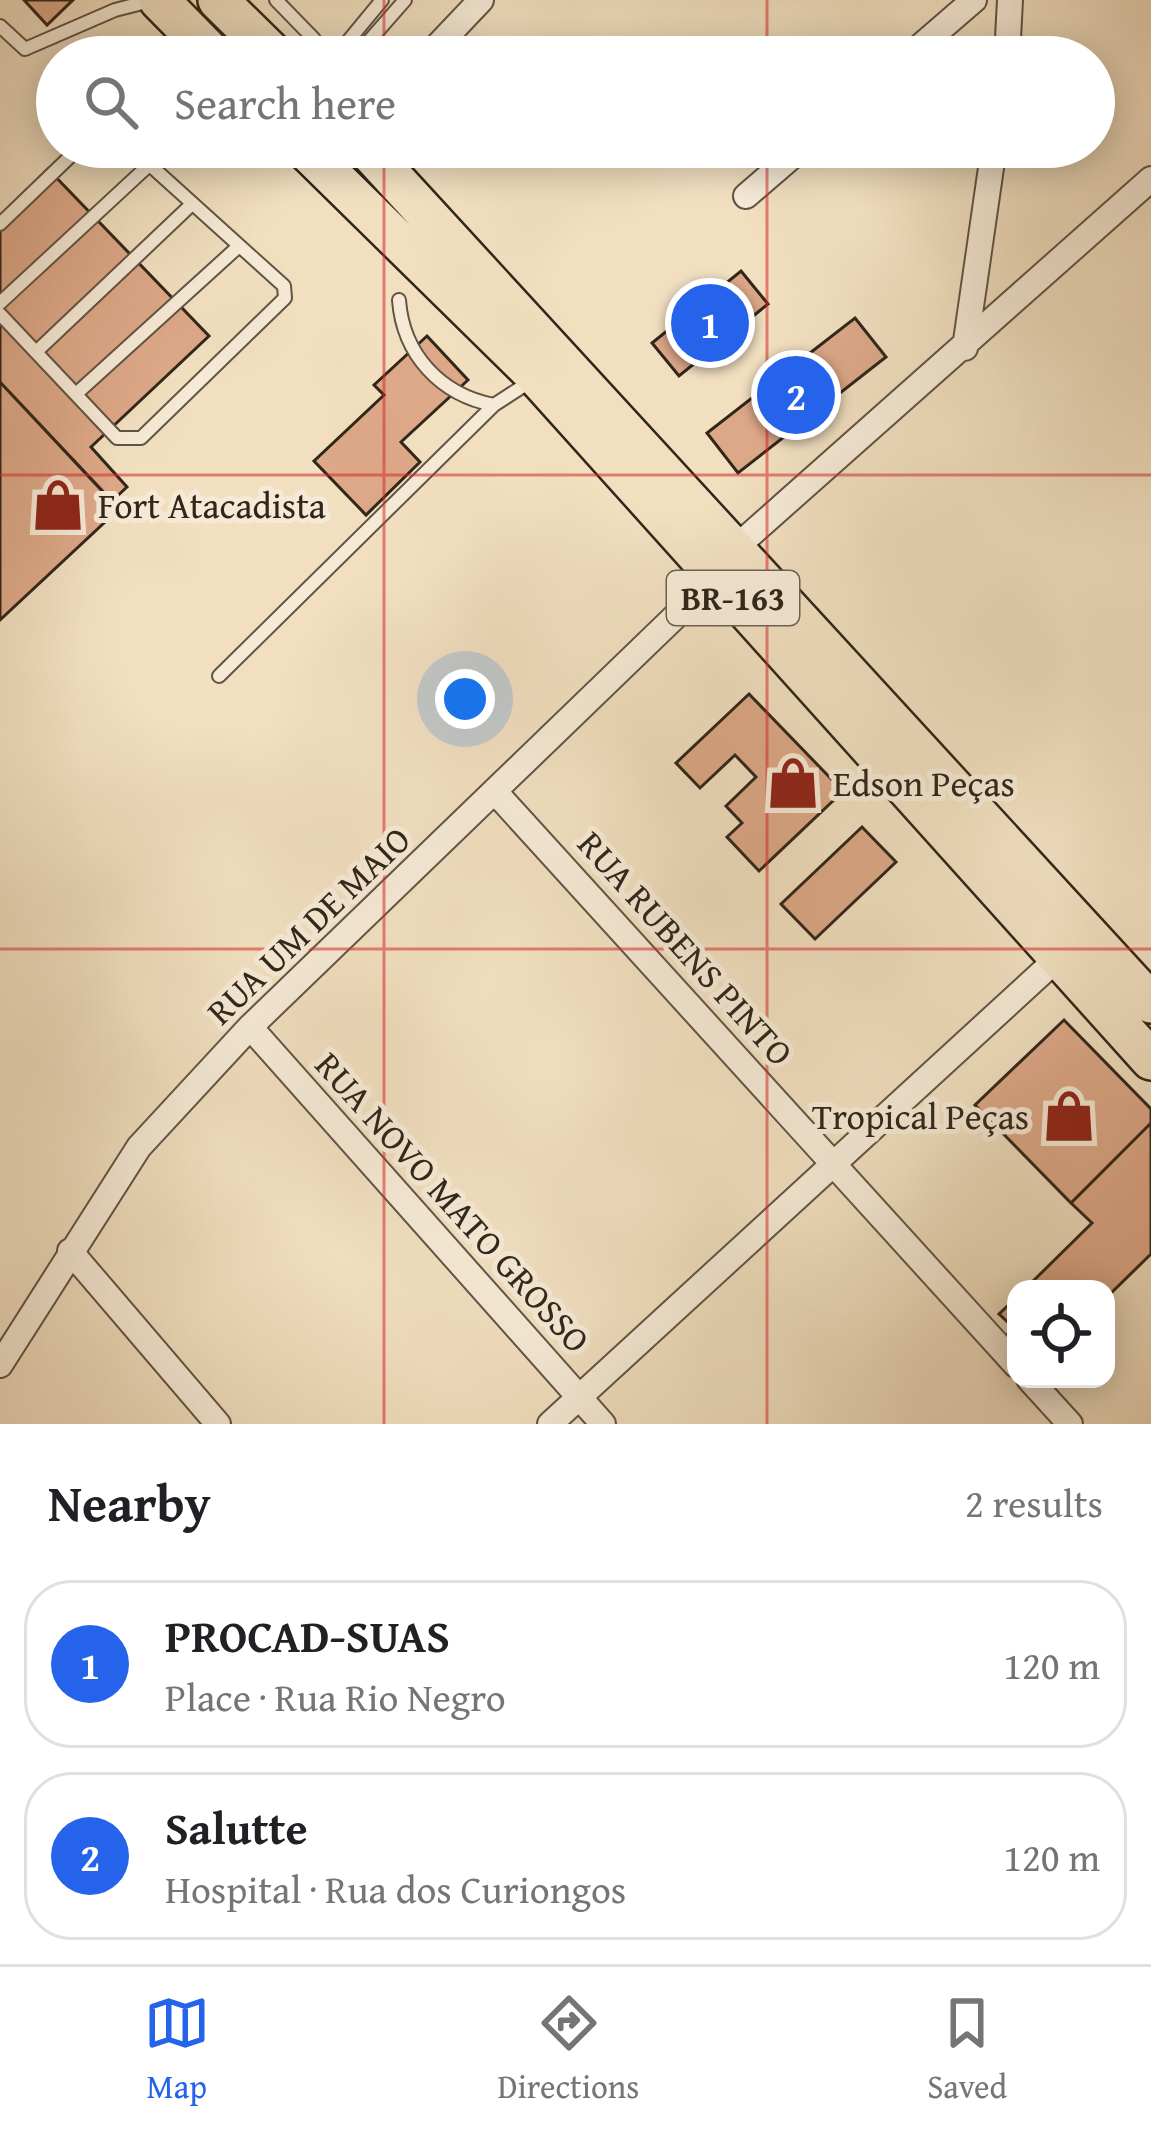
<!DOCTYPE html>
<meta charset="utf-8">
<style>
:root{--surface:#fff;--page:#f6f6f6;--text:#202124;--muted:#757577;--line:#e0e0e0;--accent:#2563eb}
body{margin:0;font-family:"Gentium Book Plus",serif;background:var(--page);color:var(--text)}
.controls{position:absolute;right:36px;bottom:36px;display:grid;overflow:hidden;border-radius:24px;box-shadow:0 6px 30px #0003}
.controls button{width:108px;height:108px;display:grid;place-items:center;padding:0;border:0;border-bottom:3px solid var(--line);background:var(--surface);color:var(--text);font:60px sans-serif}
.you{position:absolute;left:465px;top:699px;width:42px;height:42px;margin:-30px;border:9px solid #fff;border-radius:50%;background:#1a73e8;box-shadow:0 0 0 18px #1a73e833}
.badge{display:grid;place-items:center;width:78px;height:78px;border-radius:50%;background:var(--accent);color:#fff;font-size:39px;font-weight:700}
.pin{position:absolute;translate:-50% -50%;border:6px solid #fff;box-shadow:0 3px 12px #0006}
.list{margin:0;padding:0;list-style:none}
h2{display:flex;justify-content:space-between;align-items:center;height:156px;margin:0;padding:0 48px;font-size:51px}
h2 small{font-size:39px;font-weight:400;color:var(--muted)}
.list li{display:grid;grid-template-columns:78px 1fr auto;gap:36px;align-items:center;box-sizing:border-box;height:168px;margin:0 24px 24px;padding:0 24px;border:3px solid var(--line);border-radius:48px}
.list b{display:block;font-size:45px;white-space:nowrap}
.list p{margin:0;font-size:39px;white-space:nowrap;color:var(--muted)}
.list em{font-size:39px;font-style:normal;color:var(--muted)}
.icon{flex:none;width:66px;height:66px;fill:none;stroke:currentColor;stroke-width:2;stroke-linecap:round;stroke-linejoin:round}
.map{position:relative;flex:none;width:1151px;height:1424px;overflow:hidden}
.search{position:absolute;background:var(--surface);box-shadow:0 6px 30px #0003;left:36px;right:36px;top:36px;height:132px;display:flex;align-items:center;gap:30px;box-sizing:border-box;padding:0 42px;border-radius:66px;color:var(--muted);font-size:45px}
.sheet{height:540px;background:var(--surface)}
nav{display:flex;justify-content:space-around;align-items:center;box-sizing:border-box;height:168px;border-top:3px solid var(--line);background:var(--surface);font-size:33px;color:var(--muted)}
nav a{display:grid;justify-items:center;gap:6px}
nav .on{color:var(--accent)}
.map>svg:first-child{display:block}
.building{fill:#dda888;stroke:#30261a;stroke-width:3}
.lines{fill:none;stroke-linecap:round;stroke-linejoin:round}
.service-casing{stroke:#605444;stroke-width:16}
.minor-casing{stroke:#605444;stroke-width:28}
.trunk-casing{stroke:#30261a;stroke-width:44}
.service{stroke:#f6ead6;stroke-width:12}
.minor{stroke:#f6ead6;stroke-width:24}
.trunk{stroke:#f1dfc0;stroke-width:39}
.grid{fill:none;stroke:#d62828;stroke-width:3;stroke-opacity:0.55}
.labels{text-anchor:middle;stroke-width:10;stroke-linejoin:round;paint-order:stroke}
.shield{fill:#f6ead6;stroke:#6b6152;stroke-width:3}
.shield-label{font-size:33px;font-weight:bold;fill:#30261a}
.poi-label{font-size:36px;fill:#30261a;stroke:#f6ead6;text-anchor:start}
.street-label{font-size:36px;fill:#30261a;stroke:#f6ead6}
</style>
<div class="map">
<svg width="1151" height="1424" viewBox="0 0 1151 1424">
<rect width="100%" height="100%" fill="#f1dfc0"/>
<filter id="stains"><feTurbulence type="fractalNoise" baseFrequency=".00167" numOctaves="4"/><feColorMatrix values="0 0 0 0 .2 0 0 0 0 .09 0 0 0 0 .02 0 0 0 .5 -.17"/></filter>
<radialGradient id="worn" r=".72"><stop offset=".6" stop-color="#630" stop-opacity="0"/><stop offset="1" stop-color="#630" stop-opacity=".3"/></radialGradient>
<path class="building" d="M24 0H73L47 25Z
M48 169 209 336 91 447 127 487 112 501 0 382V216Z
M741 271 768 304 679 376 652 343Z
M855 318 886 357 738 473 707 433Z
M427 336 468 380 401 442 420 462 366 515 314 461 384 395 374 385Z
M0 382 119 509 0 620Z
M749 694 840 788 833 795 836 798 759 871 727 837 742 823 726 806 756 777 735 755 700 788 676 763Z
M862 827 896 862 815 939 781 904Z
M1064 1020 1151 1109V1123L1071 1203 975 1105Z
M1151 1123V1254L1106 1298V1289H1025L1092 1223 1071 1203Z
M1016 1298V1351L1003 1338 1014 1328 999 1314Z"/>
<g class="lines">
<g class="service-casing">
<path id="service" d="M276 0 314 39
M0 26 25 49 115 10 154 0
M335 57 382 0
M355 57 405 0
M0 224 80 147
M399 300C403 355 441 395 494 405
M0 303 149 165
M0 314 117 438H141L285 298 284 286 130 147
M36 352 192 204
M76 394 239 246
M219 676 494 405 531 381"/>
</g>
<g class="minor-casing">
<path id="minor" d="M427 57 481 0
M908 57 974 0
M1007 57 1010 0
M746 196 803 147
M965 348 994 147
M733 550 1151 179
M497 794 1016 1365
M250 1027 603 1424
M70 1251 218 1424
M0 1365 139 1147 250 1027 715 578
M1029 1379 1070 1424
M550 1424 1058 958"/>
</g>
<g class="trunk-casing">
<path id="trunk" d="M159 0 215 57
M218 0 276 57
M303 147 537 377 1151 1060
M365 147 1151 1003"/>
</g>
<use href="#service" class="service"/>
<use href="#minor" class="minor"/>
<use href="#trunk" class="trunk"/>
</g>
<path class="grid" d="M384 0V57M767 0V57M384 147V1424M767 147V1424M0 475H1151M0 949H1151"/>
<defs>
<g id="shop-bare" transform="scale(4.14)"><path d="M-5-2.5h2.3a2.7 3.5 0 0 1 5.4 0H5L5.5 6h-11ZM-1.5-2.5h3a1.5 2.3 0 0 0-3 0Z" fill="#8f2418" stroke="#f6ead6" stroke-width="2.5" paint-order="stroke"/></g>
</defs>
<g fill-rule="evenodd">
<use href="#shop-bare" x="58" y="505"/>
<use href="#shop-bare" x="793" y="783"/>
<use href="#shop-bare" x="1069" y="1116"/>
</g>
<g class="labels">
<rect class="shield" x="667" y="571" width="132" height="54" rx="9"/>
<g class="shield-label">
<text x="733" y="610">BR-163</text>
</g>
<g class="poi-label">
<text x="98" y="518">Fort Atacadista</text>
<text x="833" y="796">Edson Peças</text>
<text x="1029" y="1129" text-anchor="end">Tropical Peças</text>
</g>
<g class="street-label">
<text transform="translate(308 925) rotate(-44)" y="13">RUA UM DE MAIO</text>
<text transform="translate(686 948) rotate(48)" y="13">RUA RUBENS PINTO</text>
<text transform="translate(453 1202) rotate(48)" y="13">RUA NOVO MATO GROSSO</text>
</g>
</g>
<rect width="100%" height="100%" filter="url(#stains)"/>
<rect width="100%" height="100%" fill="url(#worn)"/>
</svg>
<div class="controls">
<button><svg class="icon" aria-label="locate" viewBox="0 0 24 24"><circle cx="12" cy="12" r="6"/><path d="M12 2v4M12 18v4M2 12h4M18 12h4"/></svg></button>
</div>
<div class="you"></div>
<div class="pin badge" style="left:710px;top:323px">1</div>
<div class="pin badge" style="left:796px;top:395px">2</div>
<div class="search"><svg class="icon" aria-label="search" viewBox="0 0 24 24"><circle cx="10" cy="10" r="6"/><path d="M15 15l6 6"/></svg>Search here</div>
</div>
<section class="sheet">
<h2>Nearby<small>2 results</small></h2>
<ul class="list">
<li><span class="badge">1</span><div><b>PROCAD-SUAS</b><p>Place · Rua Rio Negro</p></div><em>120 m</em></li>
<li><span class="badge">2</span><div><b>Salutte</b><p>Hospital · Rua dos Curiongos</p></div><em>120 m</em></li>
</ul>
</section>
<nav>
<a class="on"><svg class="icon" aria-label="map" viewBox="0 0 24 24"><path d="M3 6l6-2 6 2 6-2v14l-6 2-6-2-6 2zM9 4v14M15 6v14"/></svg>Map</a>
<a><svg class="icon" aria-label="directions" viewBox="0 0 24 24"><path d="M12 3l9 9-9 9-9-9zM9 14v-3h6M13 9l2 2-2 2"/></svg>Directions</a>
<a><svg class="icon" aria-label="saved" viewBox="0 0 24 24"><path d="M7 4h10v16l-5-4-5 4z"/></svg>Saved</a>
</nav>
